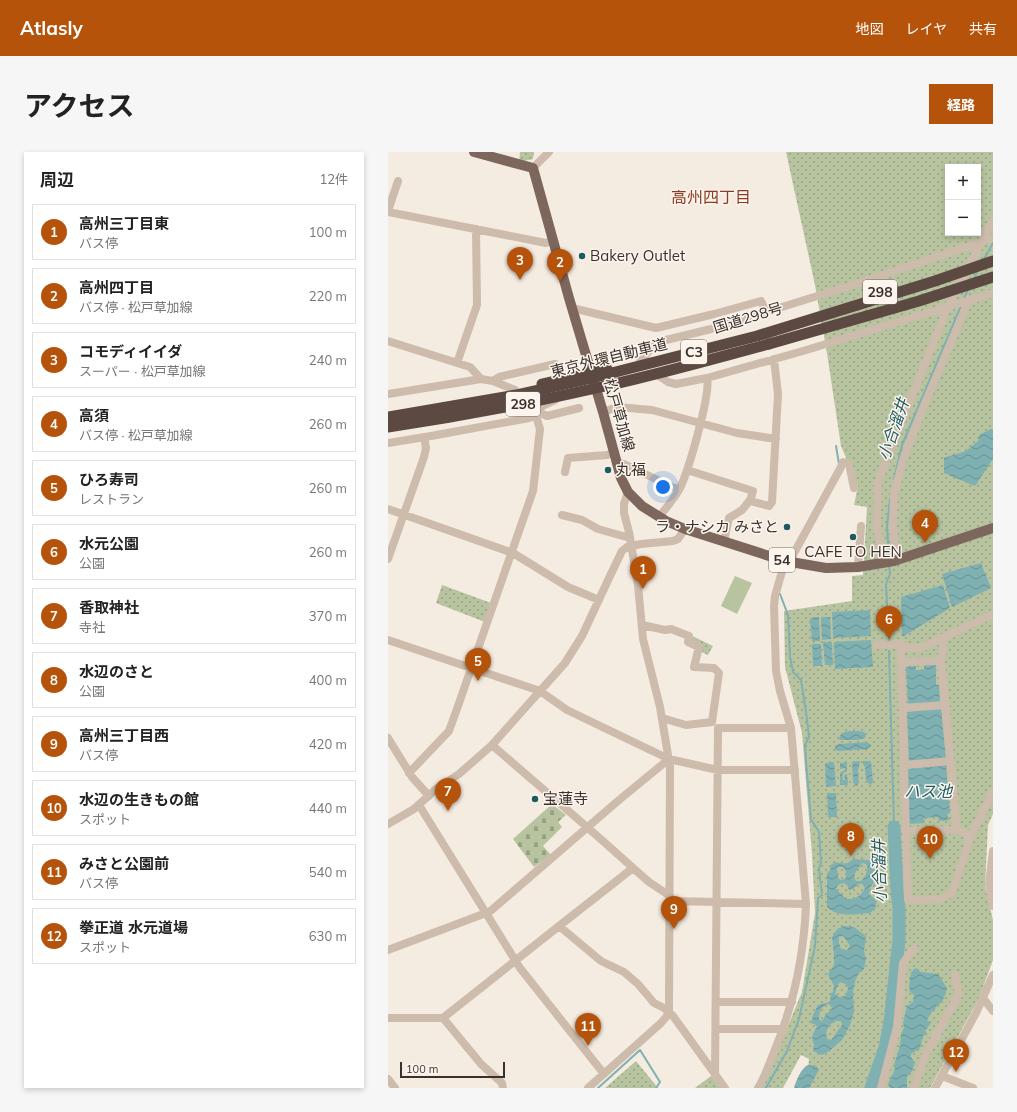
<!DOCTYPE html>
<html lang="ja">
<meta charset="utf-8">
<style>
:root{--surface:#fff;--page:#f6f6f6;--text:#222;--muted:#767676;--line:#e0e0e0;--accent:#b45309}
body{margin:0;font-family:Mulish,"Noto Sans JP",sans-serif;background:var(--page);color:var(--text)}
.controls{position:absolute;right:12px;top:12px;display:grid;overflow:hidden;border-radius:0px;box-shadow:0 2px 6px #0003}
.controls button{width:36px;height:36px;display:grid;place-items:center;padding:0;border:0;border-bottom:1px solid var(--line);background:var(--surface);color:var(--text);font:20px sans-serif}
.scale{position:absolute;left:12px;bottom:10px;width:105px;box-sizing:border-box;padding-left:4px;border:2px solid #3b302b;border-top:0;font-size:11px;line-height:14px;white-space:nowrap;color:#3b302b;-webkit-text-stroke:3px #fbf5ee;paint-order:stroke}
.you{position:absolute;left:275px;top:335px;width:14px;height:14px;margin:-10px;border:3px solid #fff;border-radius:50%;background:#1a73e8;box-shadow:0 0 0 6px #1a73e833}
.badge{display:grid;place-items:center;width:26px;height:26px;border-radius:50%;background:var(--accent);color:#fff;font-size:13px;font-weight:700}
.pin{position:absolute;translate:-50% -33px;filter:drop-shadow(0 1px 2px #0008)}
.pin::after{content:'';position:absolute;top:21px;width:14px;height:12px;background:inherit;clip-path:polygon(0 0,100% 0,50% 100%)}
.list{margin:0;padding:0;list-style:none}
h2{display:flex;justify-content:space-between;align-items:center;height:52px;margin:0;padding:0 16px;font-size:17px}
h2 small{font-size:13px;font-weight:400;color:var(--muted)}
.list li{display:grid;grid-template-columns:26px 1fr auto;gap:12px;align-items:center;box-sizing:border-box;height:56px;margin:0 8px 8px;padding:0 8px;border:1px solid var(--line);border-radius:0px}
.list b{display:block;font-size:15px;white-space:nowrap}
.list p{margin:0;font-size:13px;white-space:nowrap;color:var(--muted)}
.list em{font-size:13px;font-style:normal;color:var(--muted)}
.map{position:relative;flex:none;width:605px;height:936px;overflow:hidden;border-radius:0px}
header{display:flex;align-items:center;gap:24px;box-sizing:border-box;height:56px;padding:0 20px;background:var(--accent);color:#fff}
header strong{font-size:19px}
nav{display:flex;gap:22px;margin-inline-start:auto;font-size:14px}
.intro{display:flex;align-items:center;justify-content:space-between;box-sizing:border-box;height:96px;padding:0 24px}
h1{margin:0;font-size:28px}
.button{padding:10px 18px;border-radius:0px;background:var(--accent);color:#fff;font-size:14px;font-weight:700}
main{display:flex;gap:24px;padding:0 24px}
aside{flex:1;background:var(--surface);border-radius:0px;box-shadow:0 2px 6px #0003}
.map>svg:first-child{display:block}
.grass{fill:#b8c4a0}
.cemetery{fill:url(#cemetery-stones)}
.park{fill:url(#park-dots);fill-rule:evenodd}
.water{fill:url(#water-waves);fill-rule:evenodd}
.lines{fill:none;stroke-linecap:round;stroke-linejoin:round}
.stream{stroke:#7fb0b2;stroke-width:2}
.river{stroke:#7fb0b2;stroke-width:13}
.minor{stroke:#cdbbac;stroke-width:8}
.major{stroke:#7d675c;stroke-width:10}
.highway{stroke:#5c4a42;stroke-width:11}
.highway-bridge{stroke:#5c4a42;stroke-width:11}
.poi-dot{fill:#1f5a5e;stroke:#fbf5ee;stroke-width:1.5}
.labels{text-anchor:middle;stroke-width:3;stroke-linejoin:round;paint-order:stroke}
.shield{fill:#fbf5ee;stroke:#756b66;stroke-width:1}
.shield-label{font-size:14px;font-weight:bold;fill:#3b302b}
.poi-label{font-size:15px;fill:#3b302b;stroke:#fbf5ee;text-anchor:start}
.street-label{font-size:15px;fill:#3b302b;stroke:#fbf5ee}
.neighbourhood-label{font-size:16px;fill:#8c3b22;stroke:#fbf5ee}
.water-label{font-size:16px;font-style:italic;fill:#1f5a5e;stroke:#fbf5ee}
</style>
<header>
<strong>Atlasly</strong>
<nav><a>地図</a><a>レイヤ</a><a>共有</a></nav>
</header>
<div class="intro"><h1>アクセス</h1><a class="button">経路</a></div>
<main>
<aside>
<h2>周辺<small>12件</small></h2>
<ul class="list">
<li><span class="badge">1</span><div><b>高州三丁目東</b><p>バス停</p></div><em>100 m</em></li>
<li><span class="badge">2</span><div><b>高州四丁目</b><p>バス停 · 松戸草加線</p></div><em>220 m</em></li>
<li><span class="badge">3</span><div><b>コモディイイダ</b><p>スーパー · 松戸草加線</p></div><em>240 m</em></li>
<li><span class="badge">4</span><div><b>高須</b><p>バス停 · 松戸草加線</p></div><em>260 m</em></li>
<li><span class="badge">5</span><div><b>ひろ寿司</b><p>レストラン</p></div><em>260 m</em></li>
<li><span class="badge">6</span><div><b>水元公園</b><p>公園</p></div><em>260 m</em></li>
<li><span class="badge">7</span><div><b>香取神社</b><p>寺社</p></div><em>370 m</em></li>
<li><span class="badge">8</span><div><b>水辺のさと</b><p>公園</p></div><em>400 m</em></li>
<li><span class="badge">9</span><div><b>高州三丁目西</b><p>バス停</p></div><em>420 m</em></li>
<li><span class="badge">10</span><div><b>水辺の生きもの館</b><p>スポット</p></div><em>440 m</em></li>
<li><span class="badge">11</span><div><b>みさと公園前</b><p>バス停</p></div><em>540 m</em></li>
<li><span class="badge">12</span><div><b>拳正道 水元道場</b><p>スポット</p></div><em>630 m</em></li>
</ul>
</aside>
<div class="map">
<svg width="605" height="936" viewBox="0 0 605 936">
<defs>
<pattern id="cemetery-stones" width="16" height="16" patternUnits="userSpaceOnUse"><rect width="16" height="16" fill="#b8c4a0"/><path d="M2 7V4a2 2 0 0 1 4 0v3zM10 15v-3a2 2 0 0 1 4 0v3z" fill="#97a083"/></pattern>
<pattern id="park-dots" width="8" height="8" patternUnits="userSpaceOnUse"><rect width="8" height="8" fill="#b8c4a0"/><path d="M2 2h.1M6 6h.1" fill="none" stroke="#97a083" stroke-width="1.8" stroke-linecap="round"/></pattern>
<pattern id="water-waves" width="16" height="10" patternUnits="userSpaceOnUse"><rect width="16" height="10" fill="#7fb0b2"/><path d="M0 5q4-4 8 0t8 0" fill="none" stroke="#699091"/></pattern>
</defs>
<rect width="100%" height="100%" fill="#f4ebe1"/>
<path class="grass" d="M347 424 364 431 349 462 333 454Z"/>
<path class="cemetery" d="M164 652 178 663 170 670 174 675 155 694 163 703 146 715 125 687Z"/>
<path class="park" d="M132 0H146L145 7 131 10Z
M398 0H605V662L600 673 597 734 605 768V808L591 846 542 936H418L421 907 413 903 395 936H367L392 893 414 840 427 761 424 702 414 581 397 515 396 459 464 449V424L475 423 479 355 466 353 470 334 453 294 439 201 427 133ZM560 15H590V81H560Z
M54 433 103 451 97 470 48 451Z
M302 483 325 494 320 503 311 499 302 489Z
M248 909 270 936H217Z
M323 924 333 936H307Z"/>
<path class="water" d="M603 277 605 278V307L587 334 556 321V306L578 299 591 288V283Z
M593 411 603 436 564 455 554 422Z
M555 433 562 456 516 484H514L513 445Z
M482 458 483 484 445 486 444 460Z
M431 465 432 489H424L422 466Z
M433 465H442L443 487 434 488Z
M483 488 485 515 447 517 446 490Z
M435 490H444L445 513H437Z
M424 492H433L434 514H425Z
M548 512V533H551L552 551 520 554 518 515 528 514V518H536V513Z
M553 556 558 607 521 610 519 560Z
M469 579 476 580 478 582 477 586 470 588H452L451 586C454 578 462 579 469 579Z
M479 590 483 593 480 597 449 599 447 597V594L451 592Z
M472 609C472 613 470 616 470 620 470 626 472 627 470 633L468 634 465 630 464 610Z
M475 609H483L485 630 482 633 478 628 477 615 475 612Z
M446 610 448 634 438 635 437 611Z
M459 610V619L454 622 455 628H457L456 623 459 622 460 633H452V621L458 617 457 616 452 617V611Z
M558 613 562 661 559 662 561 668 551 669 550 665 536 666 537 671 521 672 519 617Z
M439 641H448L449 665H440Z
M465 707 481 708 484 713 486 724 489 726 482 736 481 742 489 749 487 757 482 761C468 762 450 766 439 755V722L442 718 443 713C451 706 456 717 465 707ZM474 711 478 712C482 718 477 724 473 729H468C463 722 471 717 474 711ZM452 715H455C458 719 460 722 457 727L452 728 450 725 449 716ZM455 731 459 733 461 738 465 737 470 732H474L477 736C472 745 468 747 458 747L448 737 450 733Z
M456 774 466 775 478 784 476 799 478 807 476 817 470 822 467 830 465 840 466 860 462 873 454 888 440 900 433 903 425 899 426 893C423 886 424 882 429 875L428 873 423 871 425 863 430 853 442 850 443 841 445 840 446 834 440 822 446 813V803L444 785 449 777ZM455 784 462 794 459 798 453 797 451 791V785ZM453 830 459 833 460 837 457 844 451 845 447 842 450 832ZM441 852 444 856 437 864 435 868 432 869 431 866C432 858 433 854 441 852ZM447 869H453L454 873 443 888 439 887C437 878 440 874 447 869Z
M528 816 533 820 550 822 559 836C558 843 555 848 551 853H549L546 860 544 859 539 868 543 871 537 879 539 881 535 884 532 896 523 902V905L527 911 524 919 519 925V936H502L500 932 507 917 506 913 512 894 513 883 516 875 515 871 519 854 525 850 526 843 522 840 521 834 523 820Z
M420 913 428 914 431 918 421 936H406C408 929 413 916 420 913Z"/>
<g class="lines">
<path class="stream" d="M596 107 605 91
M586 127 590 118
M576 146 580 138
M448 294 451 312
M506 327 514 293 573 154
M501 406 499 374 502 347
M501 489 498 432 502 422 501 413
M501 499 506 675
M210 936 252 898 272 930 268 936
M378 936 399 899 411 867 427 794 430 746 434 743 431 717 433 710 431 680 423 667 418 609 417 593 421 585 418 560 413 528 405 520 402 504 400 463 392 442"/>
<path class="river" d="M483 936 497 896 502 870 511 788V756L509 738 506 675"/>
<path class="minor" d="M145 16 161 0
M0 59 10 29
M0 60 158 91 165 89
M184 156 268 176 326 162 373 149 378 160
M0 189 82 215 93 227
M252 210 266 193 274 189 323 177 378 160 471 131 605 86
M69 211 89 153 88 77
M268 222 280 230 288 232 319 226 415 199 605 141
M105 229 111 225 167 212
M0 242 93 227 105 229 127 238
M150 260 159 264 191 256
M215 260 229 255 264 258 349 281 388 287
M0 291 43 284 141 266 148 264 154 254 167 248
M229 311 236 312 291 338
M299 318 365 339 362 349 381 354 384 350 390 242 386 207
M177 320 180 306 219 303 227 300
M0 357 125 401 180 435 211 448
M174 363 194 368 210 377 242 386
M271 365C278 356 285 348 291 338 300 321 323 242 319 226
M336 389 341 366 354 358 362 348
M0 407 36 305 38 296 36 285
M508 409 505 372 506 343 515 308 535 256 581 148
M404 410 405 403 453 315 455 310 461 312 466 336
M494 412 493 398 489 375 490 330 496 314 560 154 605 68
M470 415 473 374
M254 473 277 478 283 477 301 484 300 490 311 495 306 515 326 516 331 521 324 570 298 573 274 566
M0 488 152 539 179 558 281 607 330 618H407
M489 493 513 492V510
M513 495 533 496 605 462
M553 509 569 678 583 684 564 741 552 747 520 748 513 510Z
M553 509 555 498 554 486
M514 556 558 553
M0 586 24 625 41 644
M104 593C151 634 199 674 245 716
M516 613 563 609
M21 621 61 579 70 554 145 339 152 277 148 264
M31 653 132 816 216 922
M0 672 26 657 49 636 71 622 104 593 177 511 194 484 222 424 234 399 239 395 253 392 285 389 290 387 297 377
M518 679 569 678
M583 684 605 640
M605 699 601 732 605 754
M282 749 418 752
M99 762 231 648 281 607
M171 774 245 716 261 730 282 744
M0 798 98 761
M595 846 605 859
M328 850H404
M0 866H55L171 774 213 809 236 820 250 832 266 851 276 856 285 864 337 936
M55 866 93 912 114 931 115 936
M328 877H396
M327 923 330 576H403
M554 924 585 936
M0 927 7 936
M200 936 273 871 279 864 281 860 282 615 272 555 255 487 250 433 241 380 236 361V352L240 340
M370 936C377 925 381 912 386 900 406 852 416 804 418 752L403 576 392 539 388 519 386 454 387 444 397 409
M493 936 509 875 515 811 526 796
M526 936 538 902 571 842 567 823
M547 936 588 861 605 823"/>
<path class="major" d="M86 0 145 16 181 146 215 260 233 326 240 340 254 354 278 369 297 377 397 409 438 416 470 415 506 409 605 376"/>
<path class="highway" d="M154 232 219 217
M0 275C74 264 148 250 222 233 275 221 328 206 381 192"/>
<path class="highway-bridge" d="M381 192 531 149 605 125
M0 265 128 243 204 226 369 184 547 129 605 109"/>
</g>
<g class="poi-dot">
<circle cx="194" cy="104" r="4"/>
<circle cx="220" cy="318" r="4"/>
<circle cx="399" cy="375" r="4"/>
<circle cx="465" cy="385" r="4"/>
<circle cx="147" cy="647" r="4"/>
</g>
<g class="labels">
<g class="shield">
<rect x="475" y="128" width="34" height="24" rx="3"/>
<rect x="293" y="188" width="26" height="24" rx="3"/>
<rect x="118" y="240" width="34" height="24" rx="3"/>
<rect x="381" y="396" width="26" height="24" rx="3"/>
</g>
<g class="shield-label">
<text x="492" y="145">298</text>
<text x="306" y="205">C3</text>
<text x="135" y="257">298</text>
<text x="394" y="413">54</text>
</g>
<g class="poi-label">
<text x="202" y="109">Bakery Outlet</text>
<text x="228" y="323">丸福</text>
<text x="391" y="380" text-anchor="end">ラ・ナシカ みさと</text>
<text x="465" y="405" text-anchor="middle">CAFE TO HEN</text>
<text x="155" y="652">宝蓮寺</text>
</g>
<g class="street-label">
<text transform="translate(360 166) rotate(-17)" y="5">国道298号</text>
<text transform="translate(221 206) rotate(-14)" y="5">東京外環自動車道</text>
<text transform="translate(231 263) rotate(74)" y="5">松戸草加線</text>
</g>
<g class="neighbourhood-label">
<text x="323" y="51">高州四丁目</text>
</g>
<g class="water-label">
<text transform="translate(505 277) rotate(-71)" y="6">小合溜井</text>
<text x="540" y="645">ハス池</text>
<text transform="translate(491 719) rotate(-92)" y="6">小合溜井</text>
</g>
</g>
</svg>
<div class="controls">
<button>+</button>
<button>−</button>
</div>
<div class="scale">100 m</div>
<div class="you"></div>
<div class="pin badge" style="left:255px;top:437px">1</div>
<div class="pin badge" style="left:172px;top:130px">2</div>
<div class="pin badge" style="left:132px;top:128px">3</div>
<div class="pin badge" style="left:537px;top:391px">4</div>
<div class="pin badge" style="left:90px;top:529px">5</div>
<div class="pin badge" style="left:501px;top:487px">6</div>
<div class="pin badge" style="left:60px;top:659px">7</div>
<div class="pin badge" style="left:463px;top:704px">8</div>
<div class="pin badge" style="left:286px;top:777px">9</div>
<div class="pin badge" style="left:542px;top:707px">10</div>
<div class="pin badge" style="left:200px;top:894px">11</div>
<div class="pin badge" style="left:568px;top:920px">12</div>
</div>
</main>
